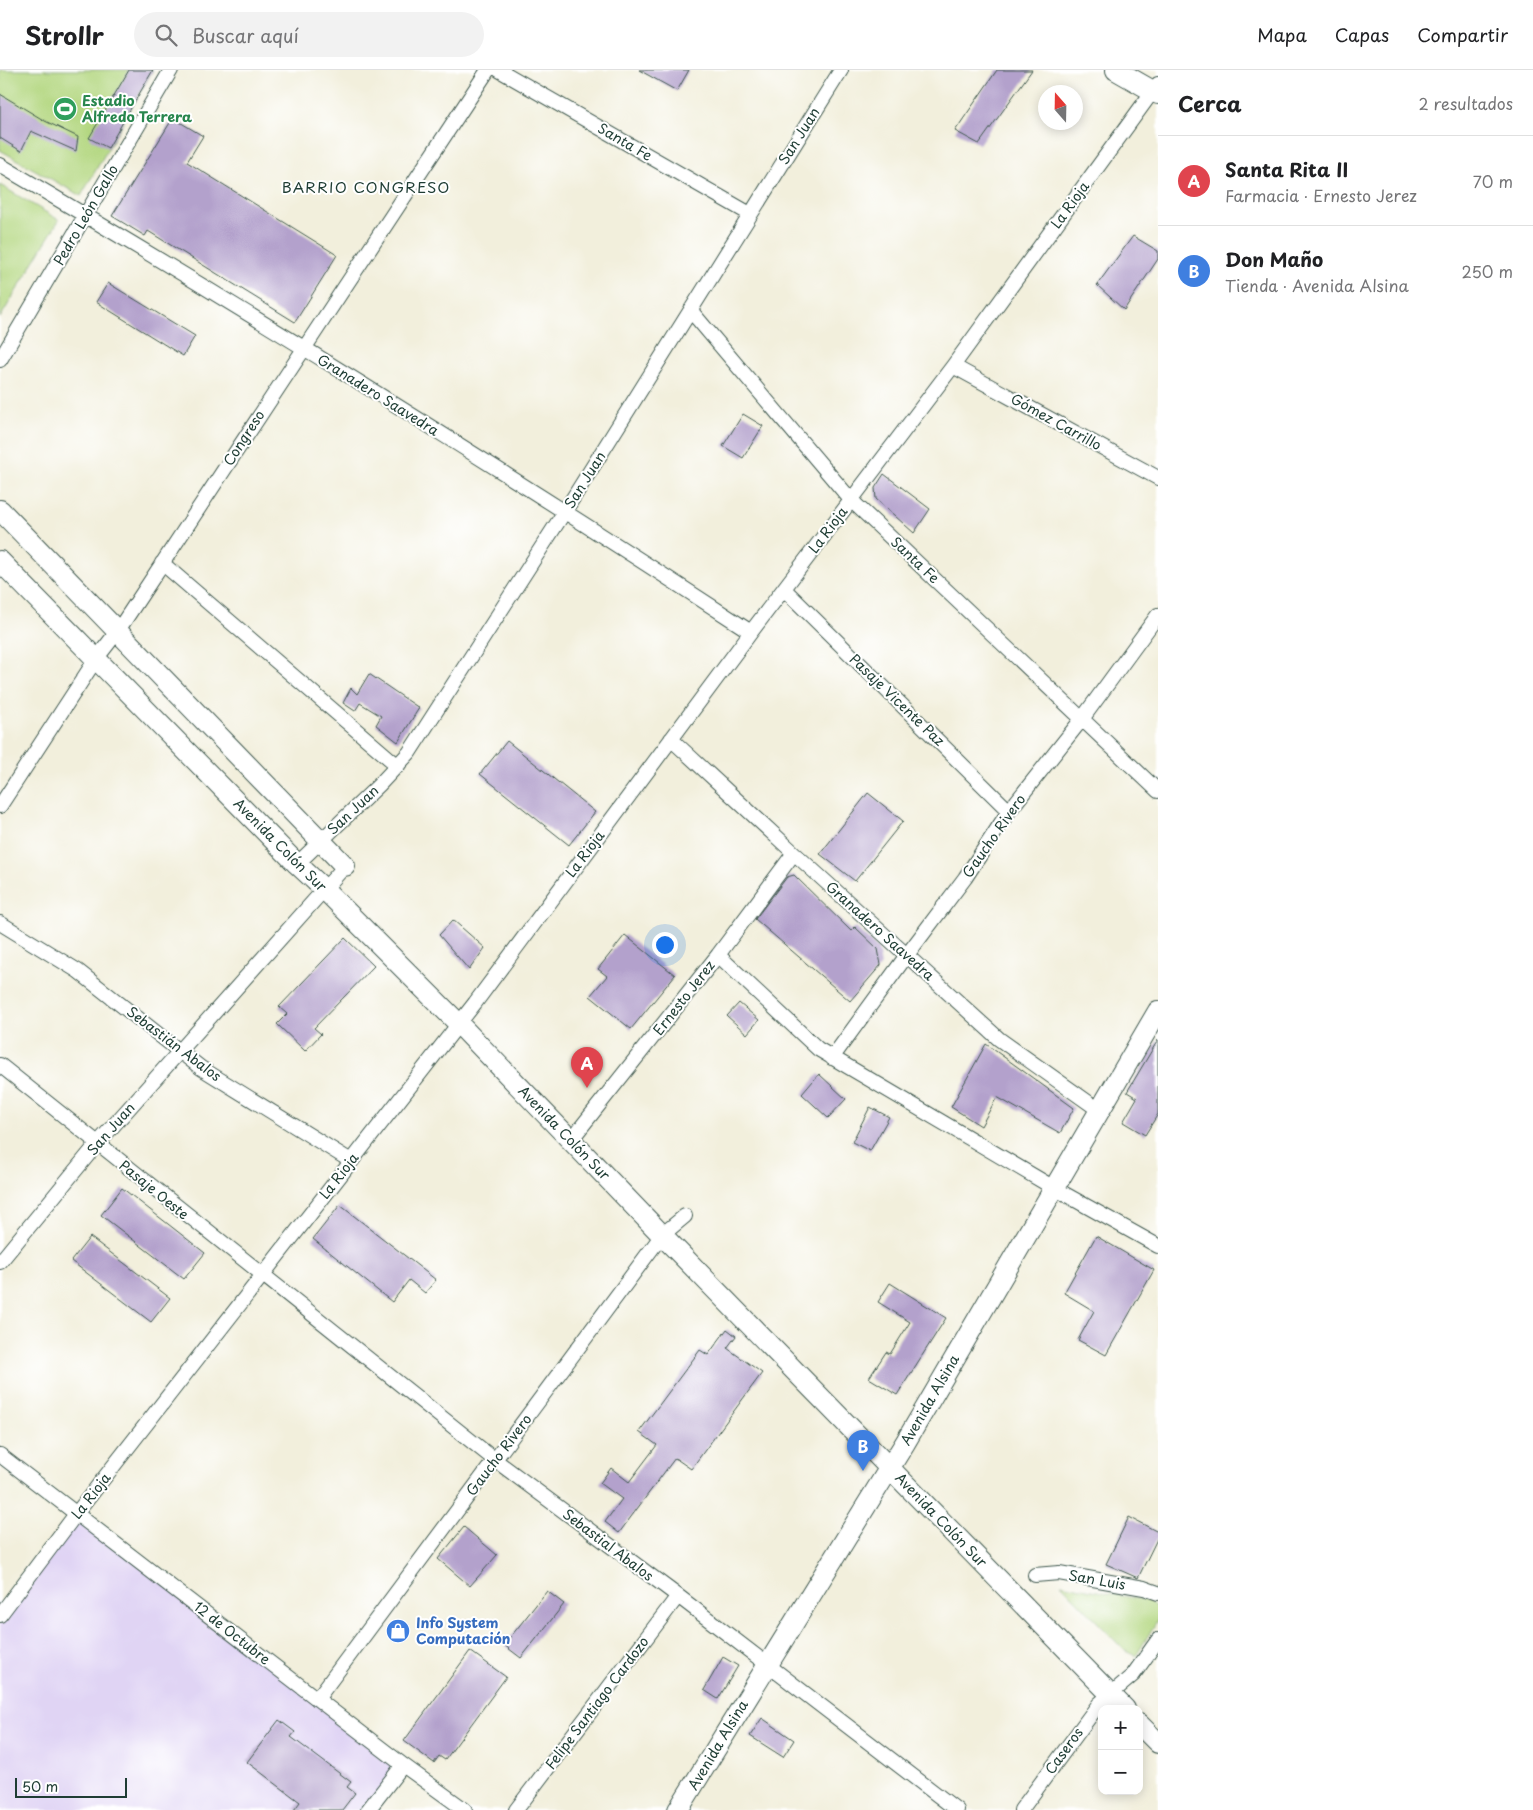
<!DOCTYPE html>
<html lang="es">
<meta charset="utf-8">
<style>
:root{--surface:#fff;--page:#f2f2f2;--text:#202124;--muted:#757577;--line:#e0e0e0;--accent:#b5179e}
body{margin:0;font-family:"Playpen Sans",sans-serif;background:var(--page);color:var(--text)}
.controls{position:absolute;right:15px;bottom:15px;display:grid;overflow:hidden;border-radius:10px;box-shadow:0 2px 12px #0003}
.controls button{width:45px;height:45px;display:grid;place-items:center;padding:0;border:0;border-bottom:1px solid var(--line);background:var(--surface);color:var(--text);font:25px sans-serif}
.compass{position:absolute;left:1038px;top:15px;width:45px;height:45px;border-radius:50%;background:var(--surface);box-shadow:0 2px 12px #0003;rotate:340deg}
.scale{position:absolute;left:15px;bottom:12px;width:112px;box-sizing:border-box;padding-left:5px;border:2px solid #1f3d34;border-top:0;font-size:14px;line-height:18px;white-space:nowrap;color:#1f3d34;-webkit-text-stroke:4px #fff;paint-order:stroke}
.you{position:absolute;left:664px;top:874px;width:18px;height:18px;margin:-12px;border:4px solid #fff;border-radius:50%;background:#1a73e8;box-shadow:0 0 0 8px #1a73e833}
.badge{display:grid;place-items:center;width:32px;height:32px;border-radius:50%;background:var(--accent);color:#fff;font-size:16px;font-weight:700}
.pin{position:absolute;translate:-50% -41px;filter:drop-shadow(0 1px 2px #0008)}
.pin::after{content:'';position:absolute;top:26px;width:18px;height:15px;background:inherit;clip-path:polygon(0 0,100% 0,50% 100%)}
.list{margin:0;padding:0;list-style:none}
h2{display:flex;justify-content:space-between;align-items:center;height:65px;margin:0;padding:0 20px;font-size:21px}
h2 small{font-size:16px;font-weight:400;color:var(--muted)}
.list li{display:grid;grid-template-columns:32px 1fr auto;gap:15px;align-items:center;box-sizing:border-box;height:90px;padding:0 20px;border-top:1px solid var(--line)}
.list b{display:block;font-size:19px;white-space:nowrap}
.list p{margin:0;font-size:16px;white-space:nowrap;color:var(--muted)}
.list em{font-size:16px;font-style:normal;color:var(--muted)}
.icon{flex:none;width:28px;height:28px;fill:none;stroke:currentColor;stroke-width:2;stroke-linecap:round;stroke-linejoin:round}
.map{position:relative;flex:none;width:1158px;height:1740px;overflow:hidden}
header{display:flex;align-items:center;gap:30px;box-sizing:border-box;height:70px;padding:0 25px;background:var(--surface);border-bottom:1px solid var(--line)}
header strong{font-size:24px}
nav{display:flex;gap:28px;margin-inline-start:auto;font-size:18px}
.search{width:350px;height:45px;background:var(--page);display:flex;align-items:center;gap:12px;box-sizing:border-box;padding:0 18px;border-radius:28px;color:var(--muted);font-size:19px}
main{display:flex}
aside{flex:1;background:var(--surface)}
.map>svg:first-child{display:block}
.built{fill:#e0d4f4}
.green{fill:#b3d780;stroke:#698a5a}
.building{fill:#b3a1cc}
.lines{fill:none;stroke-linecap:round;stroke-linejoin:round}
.street-casing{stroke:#3f584d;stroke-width:16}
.secondary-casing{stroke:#3f584d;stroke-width:22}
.street{stroke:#fff;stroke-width:14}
.secondary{stroke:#fff;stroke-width:20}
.labels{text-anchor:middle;stroke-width:4;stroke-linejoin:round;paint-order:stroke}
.leisure-label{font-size:14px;font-weight:bold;fill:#27864d;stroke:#fff;text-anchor:start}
.street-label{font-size:14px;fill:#1f3d34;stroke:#fff}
.shop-label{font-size:14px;font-weight:bold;fill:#366cbe;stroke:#fff;text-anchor:start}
.neighbourhood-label{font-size:15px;letter-spacing:1px;fill:#1f3d34;stroke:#fff}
</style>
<header>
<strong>Strollr</strong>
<div class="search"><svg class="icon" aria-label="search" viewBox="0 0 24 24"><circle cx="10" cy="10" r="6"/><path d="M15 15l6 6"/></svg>Buscar aquí</div>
<nav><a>Mapa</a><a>Capas</a><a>Compartir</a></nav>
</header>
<main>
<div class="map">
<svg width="1158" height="1740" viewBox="0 0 1158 1740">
<rect width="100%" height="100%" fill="#fff"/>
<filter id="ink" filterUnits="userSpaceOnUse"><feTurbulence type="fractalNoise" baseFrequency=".02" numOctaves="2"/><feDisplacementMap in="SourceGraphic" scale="10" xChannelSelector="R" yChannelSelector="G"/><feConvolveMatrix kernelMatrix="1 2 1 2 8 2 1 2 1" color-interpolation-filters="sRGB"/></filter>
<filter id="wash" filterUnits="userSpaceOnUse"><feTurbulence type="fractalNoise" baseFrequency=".0096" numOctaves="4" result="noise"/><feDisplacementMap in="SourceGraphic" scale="20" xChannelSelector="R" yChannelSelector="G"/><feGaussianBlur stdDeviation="1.12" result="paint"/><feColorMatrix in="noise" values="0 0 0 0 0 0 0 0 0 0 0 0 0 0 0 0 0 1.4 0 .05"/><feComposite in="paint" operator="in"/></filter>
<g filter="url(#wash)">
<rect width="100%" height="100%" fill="#f2efdc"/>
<path class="built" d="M76 1444 403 1695 368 1740H0V1542Z"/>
<path class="green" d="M0 0H153L81 126 0 80Z
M0 115 59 150 0 248Z
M1061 1514 1149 1531 1158 1539V1549L1136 1586 1125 1581Z"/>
<g id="blocks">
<path class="building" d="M129 0H153L108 78 89 68Z
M639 0H689L677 21Z
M997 0H1032L979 74 955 61Z
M0 24 45 51 78 67 76 81 31 61 21 81 0 68Z
M173 48 203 66 187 92 337 185 295 252 148 161 145 166 112 146Z
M1133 166 1158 181V189L1124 240 1097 215Z
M108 213 195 266 183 286 96 232Z
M743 344 763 356 743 388 723 376Z
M884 404 930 439 914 463 876 429 875 418Z
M369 604 419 638 398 672 376 655 381 646 360 633 355 641 343 633 351 618 357 624Z
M507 671 595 742 569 775 480 704Z
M868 723 903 751 855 811 820 784Z
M794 805 851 861 855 857 878 879 881 895 850 931 755 849 787 807Z
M453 850 485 878 469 900 439 865Z
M625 865 675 905 631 959 590 926 607 906 598 899Z
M345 868 374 896 314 958 321 964 305 981 277 954 287 944 279 937Z
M739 933 759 950 747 964 727 946Z
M1158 970V1044L1145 1065 1123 1052 1137 1028 1127 1022Z
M986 974 1074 1038 1060 1063 997 1027 981 1056 951 1037Z
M819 1004 846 1029 828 1048 802 1024Z
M870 1037 889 1047 870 1081 852 1072Z
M122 1118 205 1183 184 1209 101 1145Z
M340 1135 436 1210 425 1223 409 1210 392 1232 313 1169Z
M1096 1166 1154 1200 1106 1285 1078 1270 1094 1241 1064 1223Z
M90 1167 170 1228 151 1252 71 1191Z
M890 1213 946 1248 897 1325 869 1308 886 1282 890 1284 910 1252 878 1232Z
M727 1259 736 1266 727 1278 762 1303 691 1399 675 1388 619 1463 605 1452 622 1429 600 1413 611 1398 629 1412 657 1375 639 1362 700 1280 708 1285Z
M1129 1447 1158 1462V1467L1138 1508 1106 1494Z
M464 1457 497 1485 470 1516 438 1489Z
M547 1521 564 1534 521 1588 504 1575Z
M470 1581 506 1607 445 1690 439 1686 434 1693 404 1671Z
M723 1587 738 1596 718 1629 704 1620Z
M762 1648 794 1670 783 1687 750 1666Z
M279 1650 295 1662 291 1667 351 1712 347 1717 355 1723 342 1740H294L300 1732 247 1692Z"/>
</g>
</g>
<g filter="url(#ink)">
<use href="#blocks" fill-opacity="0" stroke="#3f584d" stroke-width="1"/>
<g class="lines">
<g class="street-casing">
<path id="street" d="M499 0 750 144
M0 95C254 244 504 401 751 562
M691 241 851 430 1158 721
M0 290 171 0
M953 296 1158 408
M162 493 398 696
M784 519 1009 741
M671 669 794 783 999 969 1099 1040
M0 736 96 589 117 562 488 0
M297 794 379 715 409 683 565 441 841 0
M0 853 78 901 201 998 351 1091
M718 885 818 979 1054 1118 1158 1176
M832 988 907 885 965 808 1009 741 1082 649 1158 545
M0 995 495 1390 678 1526 957 1740
M571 1070 718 885 794 783
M0 1192 97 1074 345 796
M0 1385 403 1695 465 1740
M1035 1505 1059 1503 1144 1518 1158 1523
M0 1545 76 1444 475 933 751 562 953 296 1158 14
M317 1629 662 1165 685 1146
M368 1740 403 1695
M516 1740 678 1526
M1021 1740 1099 1634 1133 1605 1158 1570"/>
</g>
<g class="secondary-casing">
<path id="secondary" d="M1116 0 1158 24
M0 440 345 796
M0 491 297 794 324 819 458 953 662 1165 1125 1639
M1139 1654 1158 1673
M678 1740 905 1373 1158 941"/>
</g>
<use href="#street" class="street"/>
<use href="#secondary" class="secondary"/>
</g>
</g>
<defs>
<g id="stadium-disc" transform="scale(1.25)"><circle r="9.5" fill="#2e9e5b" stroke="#fff"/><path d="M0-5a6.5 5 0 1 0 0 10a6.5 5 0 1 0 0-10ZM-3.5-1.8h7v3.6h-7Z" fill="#fff"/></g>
<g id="shop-disc" transform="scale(1.25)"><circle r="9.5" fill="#3f7fe0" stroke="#fff"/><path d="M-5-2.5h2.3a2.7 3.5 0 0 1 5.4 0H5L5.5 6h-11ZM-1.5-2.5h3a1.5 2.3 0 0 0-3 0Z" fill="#fff"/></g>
</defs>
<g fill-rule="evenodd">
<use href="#stadium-disc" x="65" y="39"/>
<use href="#shop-disc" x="398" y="1561"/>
</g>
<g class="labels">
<g class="leisure-label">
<text x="82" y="36">Estadio<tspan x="82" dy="16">Alfredo Terrera</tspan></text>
</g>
<g class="street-label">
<text transform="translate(799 66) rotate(-58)" y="5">San Juan</text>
<text transform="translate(625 72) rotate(30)" y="5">Santa Fe</text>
<text transform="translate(1070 135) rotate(-54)" y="5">La Rioja</text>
<text transform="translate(86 145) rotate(-60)" y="5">Pedro León Gallo</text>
<text transform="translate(378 325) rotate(32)" y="5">Granadero Saavedra</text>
<text transform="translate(1056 352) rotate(29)" y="5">Gómez Carrillo</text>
<text transform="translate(244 368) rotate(-57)" y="5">Congreso</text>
<text transform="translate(585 410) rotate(-58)" y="5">San Juan</text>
<text transform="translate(828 460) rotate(-53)" y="5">La Rioja</text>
<text transform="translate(915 490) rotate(43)" y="5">Santa Fe</text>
<text transform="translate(897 630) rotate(44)" y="5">Pasaje Vicente Paz</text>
<text transform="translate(353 740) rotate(-43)" y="5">San Juan</text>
<text transform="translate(994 766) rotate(-55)" y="5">Gaucho Rivero</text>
<text transform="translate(280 775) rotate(45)" y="5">Avenida Colón Sur</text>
<text transform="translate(585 784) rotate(-53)" y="5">La Rioja</text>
<text transform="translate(880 861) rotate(42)" y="5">Granadero Saavedra</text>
<text transform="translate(684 928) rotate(-52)" y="5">Ernesto Jerez</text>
<text transform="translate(174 974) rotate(37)" y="5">Sebastián Abalos</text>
<text transform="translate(111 1059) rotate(-49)" y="5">San Juan</text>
<text transform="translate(564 1063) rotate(46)" y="5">Avenida Colón Sur</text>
<text transform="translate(339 1106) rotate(-52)" y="5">La Rioja</text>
<text transform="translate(154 1120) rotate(39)" y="5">Pasaje Oeste</text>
<text transform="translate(930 1330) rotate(-60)" y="5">Avenida Alsina</text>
<text transform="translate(499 1385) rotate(-53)" y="5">Gaucho Rivero</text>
<text transform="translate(91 1426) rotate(-52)" y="5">La Rioja</text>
<text transform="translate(941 1450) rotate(46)" y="5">Avenida Colón Sur</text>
<text transform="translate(608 1475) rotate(37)" y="5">Sebastial Abalos</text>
<text transform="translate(1097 1510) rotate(10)" y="5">San Luis</text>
<text transform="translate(232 1563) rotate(38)" y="5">12 de Octubre</text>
<text transform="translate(597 1633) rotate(-53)" y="5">Felipe Santiago Cardozo</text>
<text transform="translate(718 1675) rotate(-59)" y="5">Avenida Alsina</text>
<text transform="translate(1064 1681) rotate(-54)" y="5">Caseros</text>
</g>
<g class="shop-label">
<text x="416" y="1558">Info System<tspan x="416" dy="16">Computación</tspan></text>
</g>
<g class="neighbourhood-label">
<text x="366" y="123">BARRIO CONGRESO</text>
</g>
</g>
</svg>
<div class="controls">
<button>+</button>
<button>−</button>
</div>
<svg class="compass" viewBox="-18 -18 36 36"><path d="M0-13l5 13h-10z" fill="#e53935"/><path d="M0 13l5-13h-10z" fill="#757577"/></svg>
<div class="scale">50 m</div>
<div class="you"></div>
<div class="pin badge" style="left:587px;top:1018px;background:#e0444e">A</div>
<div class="pin badge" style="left:863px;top:1401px;background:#3f7fe0">B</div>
</div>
<aside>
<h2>Cerca<small>2 resultados</small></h2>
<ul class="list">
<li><span class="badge" style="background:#e0444e">A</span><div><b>Santa Rita II</b><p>Farmacia · Ernesto Jerez</p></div><em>70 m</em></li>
<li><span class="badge" style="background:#3f7fe0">B</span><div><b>Don Maño</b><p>Tienda · Avenida Alsina</p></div><em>250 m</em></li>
</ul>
</aside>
</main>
